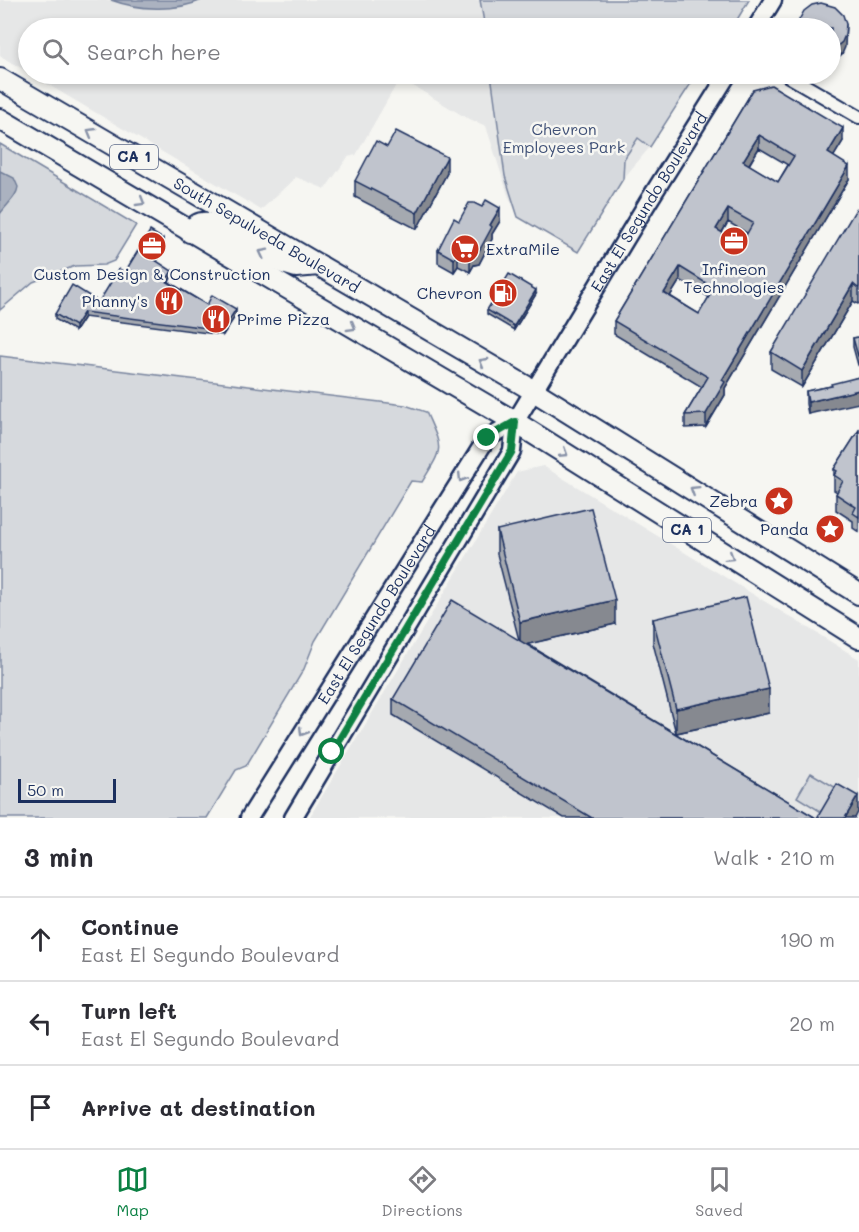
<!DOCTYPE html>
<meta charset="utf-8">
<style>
:root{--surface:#fff;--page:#f2f2f3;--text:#2b2b33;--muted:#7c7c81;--line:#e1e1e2;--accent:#0b8043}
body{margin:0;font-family:Mali,sans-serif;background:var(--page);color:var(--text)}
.scale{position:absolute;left:18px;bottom:15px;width:98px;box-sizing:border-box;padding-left:6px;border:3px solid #1b2f5e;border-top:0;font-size:16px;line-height:21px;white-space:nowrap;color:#1b2f5e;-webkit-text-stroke:4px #f6f6f2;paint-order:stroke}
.stop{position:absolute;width:18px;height:18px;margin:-14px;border:4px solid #0b8043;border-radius:50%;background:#fff}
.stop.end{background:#0b8043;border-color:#fff;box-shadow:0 2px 6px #0008}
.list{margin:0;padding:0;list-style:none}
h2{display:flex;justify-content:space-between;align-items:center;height:78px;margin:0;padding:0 24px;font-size:26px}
h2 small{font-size:20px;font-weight:400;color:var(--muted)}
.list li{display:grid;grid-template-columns:39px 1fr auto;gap:18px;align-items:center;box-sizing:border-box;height:84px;padding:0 24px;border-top:2px solid var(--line)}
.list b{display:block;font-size:22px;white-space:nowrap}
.list p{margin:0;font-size:20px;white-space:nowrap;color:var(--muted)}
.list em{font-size:20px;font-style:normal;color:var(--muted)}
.icon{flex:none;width:33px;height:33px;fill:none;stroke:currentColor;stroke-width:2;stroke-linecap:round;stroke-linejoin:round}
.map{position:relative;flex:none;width:859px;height:818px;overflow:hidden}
.search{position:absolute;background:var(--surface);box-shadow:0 3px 9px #0003;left:18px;right:18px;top:18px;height:66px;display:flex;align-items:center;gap:15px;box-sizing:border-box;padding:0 21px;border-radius:33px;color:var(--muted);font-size:22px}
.sheet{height:330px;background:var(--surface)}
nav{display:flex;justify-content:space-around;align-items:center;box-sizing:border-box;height:84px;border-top:2px solid var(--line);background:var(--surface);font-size:16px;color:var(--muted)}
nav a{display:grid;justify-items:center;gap:3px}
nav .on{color:var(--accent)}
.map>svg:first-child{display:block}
.built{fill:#e6e7e7}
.green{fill:#d6d9dd;stroke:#78849e;stroke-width:1.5}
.water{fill:#abb2c0;stroke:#717e99;stroke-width:1.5}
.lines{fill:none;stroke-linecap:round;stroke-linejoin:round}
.minor-casing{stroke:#1b2f5e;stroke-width:16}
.secondary-casing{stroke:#1b2f5e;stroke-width:21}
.trunk-casing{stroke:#1b2f5e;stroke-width:24}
.minor{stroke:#f6f6f2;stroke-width:12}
.secondary{stroke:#f6f6f2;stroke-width:16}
.trunk{stroke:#f6f6f2;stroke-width:20}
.wall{fill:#a5a9b0;stroke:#1b2f5e;stroke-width:1.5;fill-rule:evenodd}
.shaded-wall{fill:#868990;stroke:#1b2f5e;stroke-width:1.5}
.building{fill:#c0c4cd;stroke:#1b2f5e;stroke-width:1.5;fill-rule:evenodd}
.oneway{stroke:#8892a8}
.route{stroke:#0b8043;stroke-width:8}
.labels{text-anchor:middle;stroke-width:5;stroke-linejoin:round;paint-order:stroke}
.shield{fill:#f6f6f2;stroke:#5d6b8a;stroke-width:1.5}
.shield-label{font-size:15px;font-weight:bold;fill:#1b2f5e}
.park-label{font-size:16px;fill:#405177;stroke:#f6f6f2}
.street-label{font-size:16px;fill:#1b2f5e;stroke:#f6f6f2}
.poi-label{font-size:16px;fill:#1b2f5e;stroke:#f6f6f2;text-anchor:end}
</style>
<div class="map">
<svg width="859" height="818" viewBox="0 0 859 818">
<rect width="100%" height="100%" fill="#f6f6f2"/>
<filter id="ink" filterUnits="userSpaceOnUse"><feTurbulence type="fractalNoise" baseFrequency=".0167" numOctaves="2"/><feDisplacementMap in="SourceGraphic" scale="12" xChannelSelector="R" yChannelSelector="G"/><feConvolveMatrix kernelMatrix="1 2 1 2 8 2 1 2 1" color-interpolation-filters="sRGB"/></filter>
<g filter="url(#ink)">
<path class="built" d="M0 0H749L732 28H28V72L0 56Z
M30 74H697L650 147 623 179 578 252 518 217 508 195 486 126 465 117 400 78 356 155 348 157 325 189 296 177 261 210Z
M543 466 859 659V818H309L517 472Z"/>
<path class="green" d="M480 0H749L732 28H485Z
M491 74H697L650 147 638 138 624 159 623 179 578 252 518 217 505 176Z
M0 144 136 225 114 261 104 265 75 266 33 282 0 310Z
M0 356 405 405 426 412C443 451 444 446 422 482L411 481 315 641 304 669 246 766 236 770 207 818H0Z
M811 773 838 789 823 813 797 797Z"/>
<path class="water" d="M111 0H202C175 12 138 10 111 0Z
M0 171 14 178 18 187C17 197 6 205 0 214Z"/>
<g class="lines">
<g class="minor-casing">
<path id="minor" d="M785 74 859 117"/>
</g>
<g class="secondary-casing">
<g id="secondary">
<path d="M756 28 773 0"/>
<path id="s1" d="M249 818 487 438 515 422"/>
<path id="s2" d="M293 818 512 451 515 422 648 202 728 74"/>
</g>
</g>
<g class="trunk-casing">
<g id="trunk">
<path id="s3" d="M0 79 534 391 859 594"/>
<path d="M0 119 515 422 859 638"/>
<path d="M190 232C195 225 199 222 208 223L283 263 296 267 319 265"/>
</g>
</g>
<use href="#minor" class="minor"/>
<use href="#secondary" class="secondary"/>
<use href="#trunk" class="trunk"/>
</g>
<path class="wall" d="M753 90 843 141 833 157 849 179 725 388V395L706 427 685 428V415L702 387 614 334V321ZM759 148 788 165 778 182 749 165ZM728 222 747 233 741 244 722 233ZM680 280 709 297 699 314 670 296Z
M387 147 447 173 417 229 355 197V181Z
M859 211V303L858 304 853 301 802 387 771 369V352Z
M459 221H500L492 234V239L479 264 474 265 470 272 458 266 454 272 438 263V250Z
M163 244 157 253 158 259 157 262 172 276 169 282 207 305 236 315 223 335 84 317 75 331 55 319V314L99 302Z
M536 294 514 330 487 314V310Z
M859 337V364L858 365 853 347V338Z
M859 377 808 414 806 404V391L831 386Z
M859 430V532L853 528V521L836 510V494L837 492 834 490V469Z
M497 530 615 624 527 644 816 818H564L393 715V699L519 640 497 554Z
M653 619 769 713 676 733 653 643Z"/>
<path class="shaded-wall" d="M846 24 845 47 842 54 835 60 831 62V49Z
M843 128V141L828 166V153Z
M759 135V148L743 174V161Z
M447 157V173L417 229V213Z
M849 166V179L725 388V395L706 427V414L722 380Z
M500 208V221L492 234V239L479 264 474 265 470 272V260Z
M728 209V222L716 242V229Z
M163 239V244L155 257V252Z
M458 253V266L454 272V259Z
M680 267V280L664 306V293Z
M172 271V276L166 286V281Z
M853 284V301L802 387V371Z
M536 290V294L514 330V326Z
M236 309V315L223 335V330Z
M84 312V317L75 331V326Z
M859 390V403L808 414V402Z
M615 600V624L520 646V622Z
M769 689V713L676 733V709Z
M858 796V812L855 818H845Z"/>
<path class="building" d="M821 3 835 7 843 15 846 24 845 35 842 42 835 48 831 49V28H798L799 20 804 11 812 5Z
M771 85 843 128 828 153 849 166 722 380 725 382 706 414 685 415 708 377 614 321 753 90ZM759 135 794 156 778 182 743 161ZM728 209 753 223 741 244 716 229ZM680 267 714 288 699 314 664 293Z
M396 131 447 157 417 213 355 181 376 141 387 147Z
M486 200 500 208 490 225 492 227 479 251 474 253 470 260 458 253 454 259 438 250 454 218 459 221 469 203H474L482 207Z
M856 209 859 211V287L858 288 853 284 802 371 771 352Z
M150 231 163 239 155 252 158 254 155 260 172 271 166 281 207 305 212 295 236 309 223 330 84 312 75 326 55 314 72 285 99 302 119 269 125 272Z
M509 274 536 290 514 326 487 310Z
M859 337V356H858L853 338Z
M859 377V390L808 402 806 391 832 386 831 384Z
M859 430V517L853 513 856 507 836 494 843 481 834 475 837 471 834 469Z
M591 508 615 600 520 622 497 530Z
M746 597 769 689 676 709 653 619Z
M452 600 816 818H592L393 699Z
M837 784 858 796 845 818H817Z"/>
<defs><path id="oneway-chevron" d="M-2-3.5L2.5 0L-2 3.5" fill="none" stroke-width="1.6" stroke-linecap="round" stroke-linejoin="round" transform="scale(1.5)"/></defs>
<g class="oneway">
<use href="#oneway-chevron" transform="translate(91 132) rotate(-150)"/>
<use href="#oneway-chevron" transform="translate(141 202) rotate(31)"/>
<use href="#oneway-chevron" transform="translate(263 253) rotate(-153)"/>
<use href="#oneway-chevron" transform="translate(352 327) rotate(30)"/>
<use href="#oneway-chevron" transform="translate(483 362) rotate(-150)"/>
<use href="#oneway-chevron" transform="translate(564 453) rotate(32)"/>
<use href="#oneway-chevron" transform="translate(462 478) rotate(122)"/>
<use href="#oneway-chevron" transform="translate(694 490) rotate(-148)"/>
<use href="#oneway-chevron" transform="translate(730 557) rotate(32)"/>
<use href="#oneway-chevron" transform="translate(303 732) rotate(122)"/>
</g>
</g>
<g class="lines" filter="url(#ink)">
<path class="route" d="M332 752 512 451 515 422 487 438"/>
</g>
<defs>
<g id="office-disc" transform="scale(1.5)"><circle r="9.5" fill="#c8321e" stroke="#f6f6f2"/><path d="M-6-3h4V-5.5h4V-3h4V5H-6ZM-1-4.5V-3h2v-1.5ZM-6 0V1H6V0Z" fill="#fff"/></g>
<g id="supermarket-disc" transform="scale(1.5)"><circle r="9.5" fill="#c8321e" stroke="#f6f6f2"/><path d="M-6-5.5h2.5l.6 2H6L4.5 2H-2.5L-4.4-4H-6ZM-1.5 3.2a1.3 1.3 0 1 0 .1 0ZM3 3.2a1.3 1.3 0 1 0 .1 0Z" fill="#fff"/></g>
<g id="fuel-disc" transform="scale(1.5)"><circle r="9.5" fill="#c8321e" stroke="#f6f6f2"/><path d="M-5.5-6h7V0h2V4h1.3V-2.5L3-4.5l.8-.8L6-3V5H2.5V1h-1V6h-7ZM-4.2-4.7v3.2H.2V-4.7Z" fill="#fff"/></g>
<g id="restaurant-disc" transform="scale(1.5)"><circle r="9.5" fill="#c8321e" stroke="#f6f6f2"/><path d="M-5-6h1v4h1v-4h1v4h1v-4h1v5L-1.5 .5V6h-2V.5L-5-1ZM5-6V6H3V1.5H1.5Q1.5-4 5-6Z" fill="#fff"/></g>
<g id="sight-disc" transform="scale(1.5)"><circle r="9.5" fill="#c8321e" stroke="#f6f6f2"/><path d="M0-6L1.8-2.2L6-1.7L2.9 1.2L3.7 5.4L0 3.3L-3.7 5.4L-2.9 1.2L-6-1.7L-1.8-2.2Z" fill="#fff"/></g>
</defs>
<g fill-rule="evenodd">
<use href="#office-disc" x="734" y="241"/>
<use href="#office-disc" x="152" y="246"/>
<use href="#supermarket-disc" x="465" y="249"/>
<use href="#fuel-disc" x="503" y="293"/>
<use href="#restaurant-disc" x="169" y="301"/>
<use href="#restaurant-disc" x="216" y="319"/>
<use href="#sight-disc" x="779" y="501"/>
<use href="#sight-disc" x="830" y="529"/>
</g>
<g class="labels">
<g class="shield">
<rect x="110" y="145" width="48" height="24" rx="4.5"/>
<rect x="663" y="518" width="48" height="24" rx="4.5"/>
</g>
<g class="shield-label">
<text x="134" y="162">CA 1</text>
<text x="687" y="535">CA 1</text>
</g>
<g class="park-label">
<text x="564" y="135">Chevron<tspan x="564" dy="18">Employees Park</tspan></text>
</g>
<g class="street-label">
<text dy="6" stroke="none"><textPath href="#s2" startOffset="714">East El Segundo Boulevard</textPath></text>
<text dy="6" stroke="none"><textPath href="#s3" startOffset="309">South Sepulveda Boulevard</textPath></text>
<text dy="6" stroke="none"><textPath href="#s1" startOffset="240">East El Segundo Boulevard</textPath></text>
</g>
<g class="poi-label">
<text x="486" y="255" text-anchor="start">ExtraMile</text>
<text x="734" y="275" text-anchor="middle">Infineon<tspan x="734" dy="18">Technologies</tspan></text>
<text x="152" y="280" text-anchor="middle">Custom Design &amp; Construction</text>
<text x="482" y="299">Chevron</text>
<text x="148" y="307">Phanny's</text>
<text x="237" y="325" text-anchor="start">Prime Pizza</text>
<text x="758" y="507">Zebra</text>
<text x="809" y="535">Panda</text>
</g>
</g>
</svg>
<div class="scale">50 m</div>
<div class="stop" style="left:332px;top:752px"></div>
<div class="stop end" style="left:487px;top:438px"></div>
<div class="search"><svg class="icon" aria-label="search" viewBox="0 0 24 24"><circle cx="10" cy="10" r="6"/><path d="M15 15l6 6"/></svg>Search here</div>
</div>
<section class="sheet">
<h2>3 min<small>Walk · 210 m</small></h2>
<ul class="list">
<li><svg class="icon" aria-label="ahead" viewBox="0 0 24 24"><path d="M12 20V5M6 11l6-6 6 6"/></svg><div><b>Continue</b><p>East El Segundo Boulevard</p></div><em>190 m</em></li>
<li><svg class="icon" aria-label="left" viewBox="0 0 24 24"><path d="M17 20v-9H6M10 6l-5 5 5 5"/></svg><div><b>Turn left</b><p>East El Segundo Boulevard</p></div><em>20 m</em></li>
<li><svg class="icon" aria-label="arrive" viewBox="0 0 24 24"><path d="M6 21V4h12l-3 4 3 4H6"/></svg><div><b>Arrive at destination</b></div></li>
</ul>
</section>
<nav>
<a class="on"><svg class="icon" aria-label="map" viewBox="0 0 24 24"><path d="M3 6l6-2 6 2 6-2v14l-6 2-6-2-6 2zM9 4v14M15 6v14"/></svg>Map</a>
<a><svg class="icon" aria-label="directions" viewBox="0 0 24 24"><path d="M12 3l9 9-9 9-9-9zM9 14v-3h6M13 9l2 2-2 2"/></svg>Directions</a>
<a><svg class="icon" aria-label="saved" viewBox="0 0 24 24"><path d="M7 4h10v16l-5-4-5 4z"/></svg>Saved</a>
</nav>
